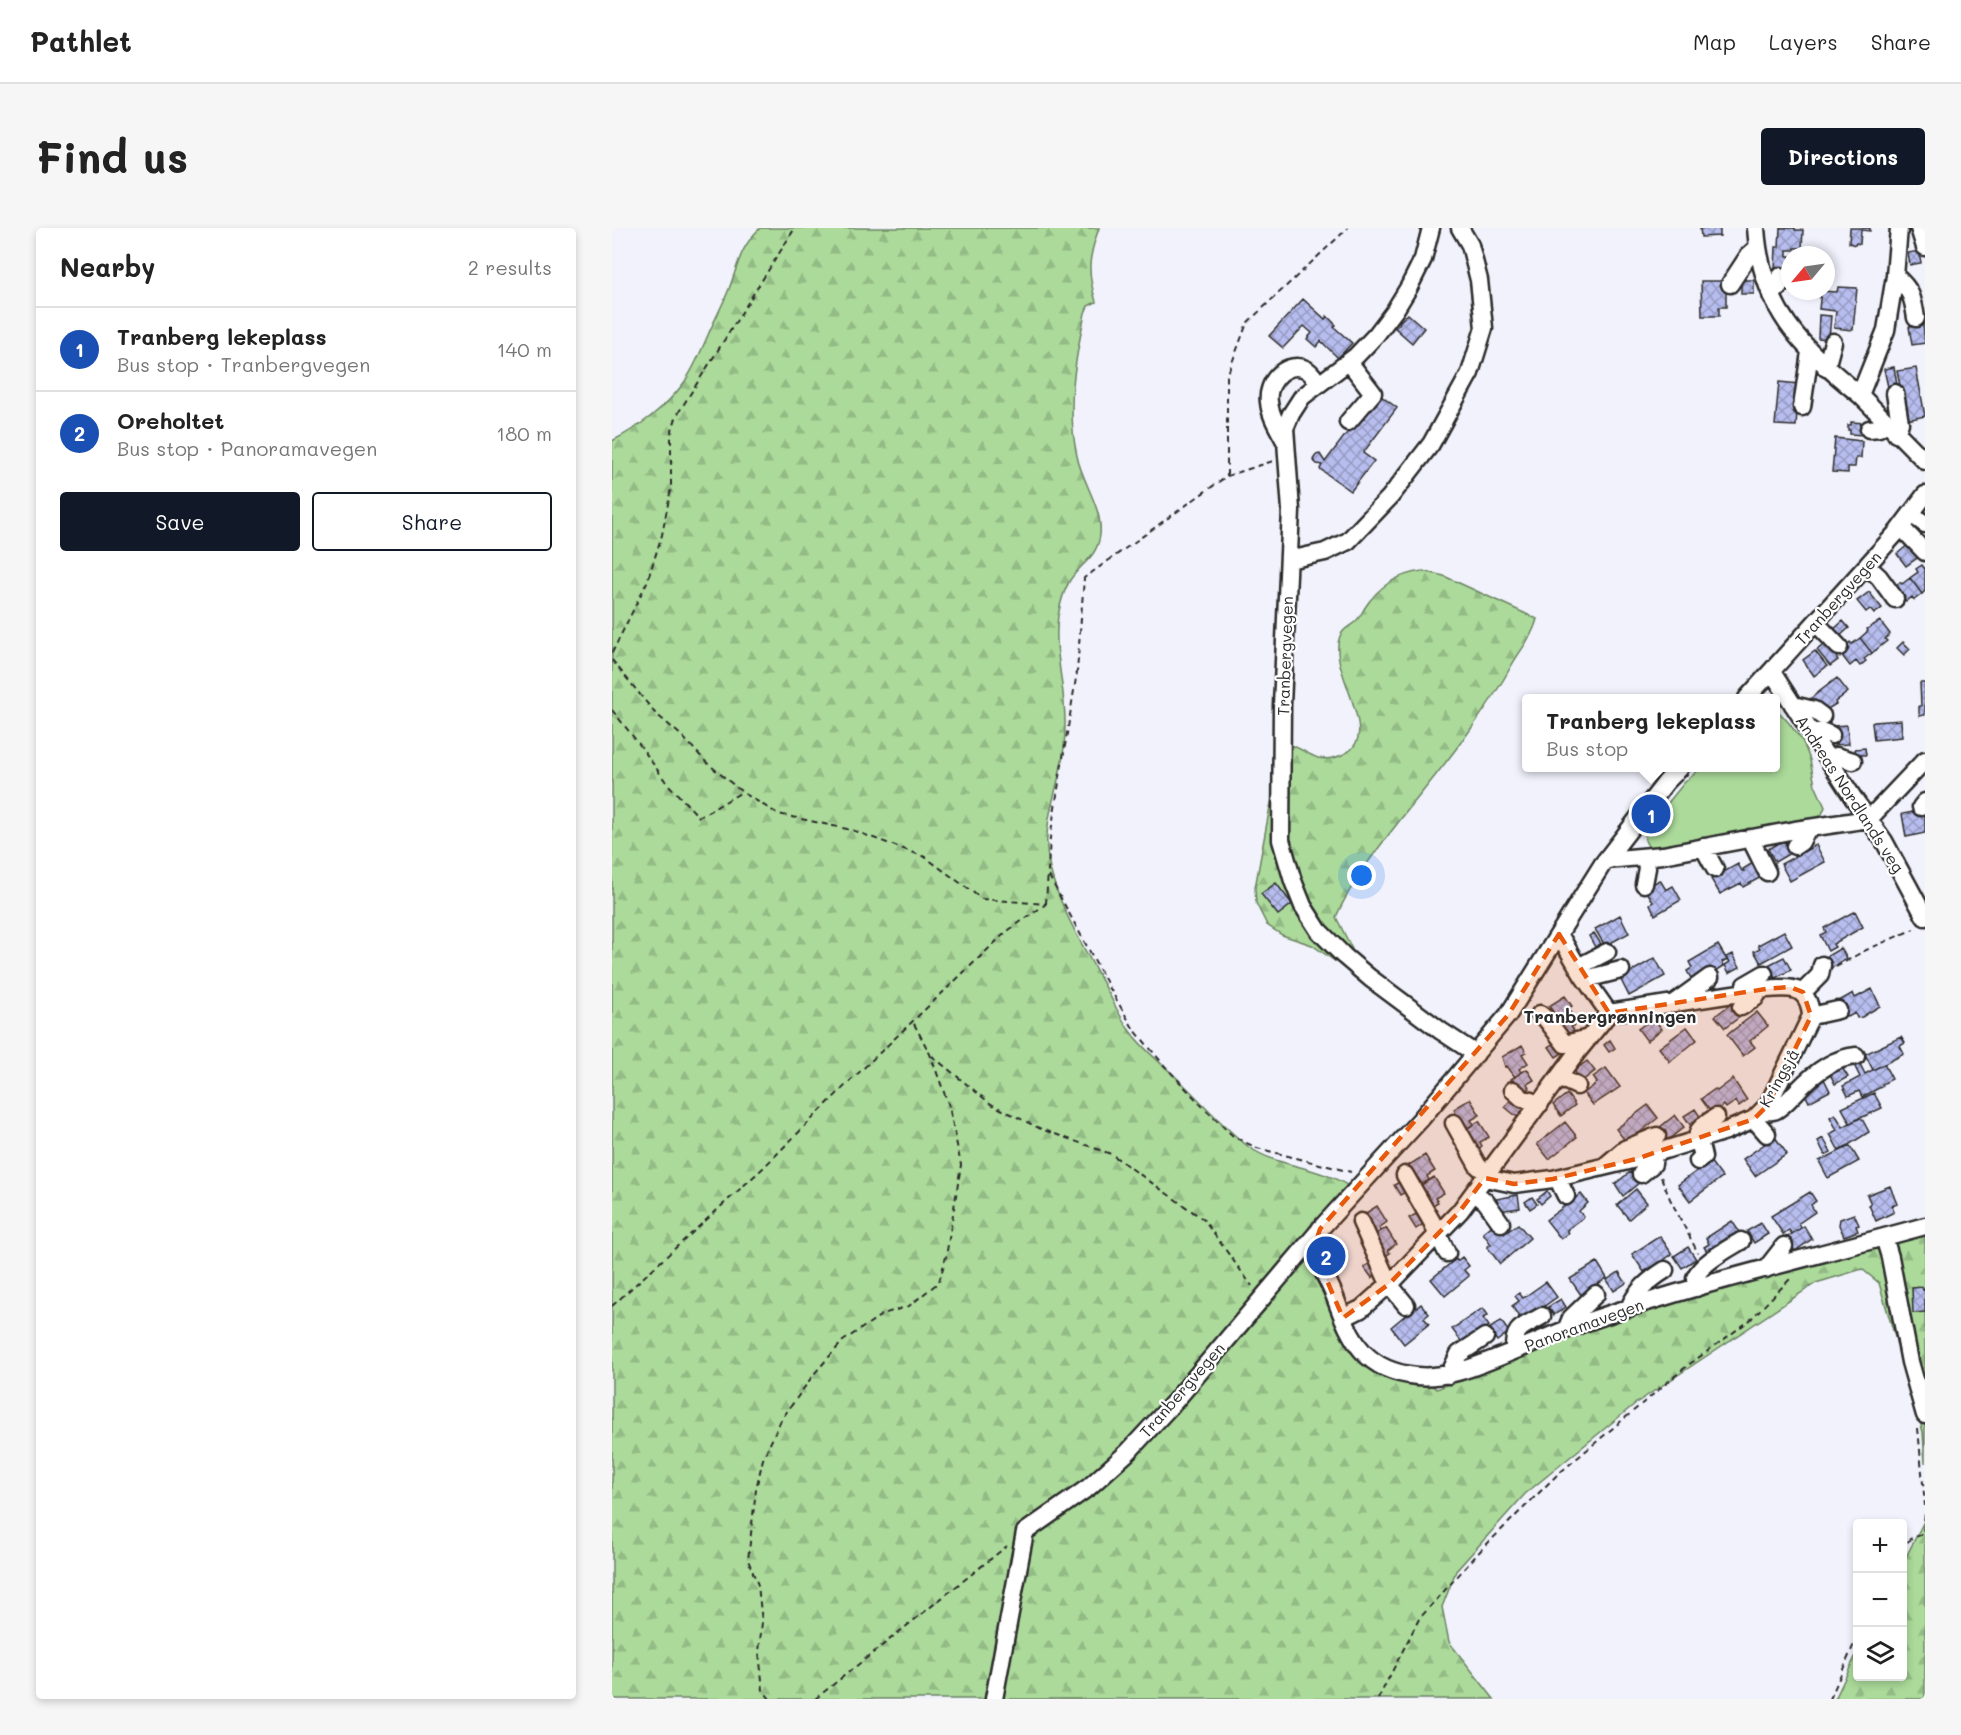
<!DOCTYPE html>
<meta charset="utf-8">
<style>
:root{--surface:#fff;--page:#f6f6f6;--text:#222;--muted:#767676;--line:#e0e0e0;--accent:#111827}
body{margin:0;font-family:Mali,sans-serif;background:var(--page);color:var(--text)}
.controls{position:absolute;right:18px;bottom:18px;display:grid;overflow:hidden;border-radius:6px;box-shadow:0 3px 9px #0003}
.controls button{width:54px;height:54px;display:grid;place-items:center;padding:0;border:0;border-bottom:2px solid var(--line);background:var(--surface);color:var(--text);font:30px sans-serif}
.compass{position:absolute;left:1169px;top:18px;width:54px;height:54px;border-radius:50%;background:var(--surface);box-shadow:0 3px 9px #0003;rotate:241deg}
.you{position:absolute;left:750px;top:648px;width:21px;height:21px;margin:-15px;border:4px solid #fff;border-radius:50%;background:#1a73e8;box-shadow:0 0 0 9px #1a73e833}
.badge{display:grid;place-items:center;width:39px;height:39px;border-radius:50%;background:var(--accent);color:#fff;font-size:20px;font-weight:700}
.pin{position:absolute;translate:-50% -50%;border:3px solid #fff;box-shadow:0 2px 6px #0006}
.popup{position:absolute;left:910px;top:466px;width:258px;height:78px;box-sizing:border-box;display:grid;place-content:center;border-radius:6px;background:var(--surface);filter:drop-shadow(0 2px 4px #0005);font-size:20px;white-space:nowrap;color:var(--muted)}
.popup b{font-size:22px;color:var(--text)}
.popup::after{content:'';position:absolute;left:50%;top:100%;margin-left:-12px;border:12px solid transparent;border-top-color:var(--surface)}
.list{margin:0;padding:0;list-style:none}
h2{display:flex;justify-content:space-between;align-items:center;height:78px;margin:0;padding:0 24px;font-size:26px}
h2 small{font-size:20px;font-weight:400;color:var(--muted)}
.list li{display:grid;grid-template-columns:39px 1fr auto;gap:18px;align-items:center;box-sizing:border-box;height:84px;padding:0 24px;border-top:2px solid var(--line)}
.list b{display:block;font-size:22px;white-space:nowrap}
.list p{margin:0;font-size:20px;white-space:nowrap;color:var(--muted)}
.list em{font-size:20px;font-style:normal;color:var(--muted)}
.actions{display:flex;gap:12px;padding:18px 24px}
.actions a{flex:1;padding:14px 0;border:2px solid var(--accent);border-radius:6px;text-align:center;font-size:21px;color:var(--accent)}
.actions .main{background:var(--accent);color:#fff}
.icon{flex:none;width:33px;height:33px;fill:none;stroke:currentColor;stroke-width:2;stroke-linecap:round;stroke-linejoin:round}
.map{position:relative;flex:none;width:1313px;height:1471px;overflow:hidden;border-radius:6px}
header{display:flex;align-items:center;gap:36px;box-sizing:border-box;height:84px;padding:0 30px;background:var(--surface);border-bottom:2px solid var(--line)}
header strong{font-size:28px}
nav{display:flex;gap:33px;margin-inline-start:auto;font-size:21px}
.intro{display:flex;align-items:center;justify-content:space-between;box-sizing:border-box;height:144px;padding:0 36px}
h1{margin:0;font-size:42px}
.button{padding:15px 27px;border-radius:6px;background:var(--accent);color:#fff;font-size:21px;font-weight:700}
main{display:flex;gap:36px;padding:0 36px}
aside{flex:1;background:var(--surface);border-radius:6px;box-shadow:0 3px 9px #0003}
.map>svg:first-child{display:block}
.green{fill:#abda9a;stroke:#6b8262;stroke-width:1.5}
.forest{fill:url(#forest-firs);stroke:#6b8262;stroke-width:1.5}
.building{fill:url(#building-cross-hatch);stroke:#2b2b2b;stroke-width:1.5}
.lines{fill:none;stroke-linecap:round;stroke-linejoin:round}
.minor-casing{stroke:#2b2b2b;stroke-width:21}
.path{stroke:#2b2b2b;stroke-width:2;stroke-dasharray:6 4.5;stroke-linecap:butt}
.minor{stroke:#fff;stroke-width:16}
.marked{fill:#e8590c;fill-opacity:0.2;stroke:#e8590c;stroke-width:4.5;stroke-dasharray:12 8;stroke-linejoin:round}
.labels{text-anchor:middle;stroke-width:4.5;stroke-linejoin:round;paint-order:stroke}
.street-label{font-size:16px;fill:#2b2b2b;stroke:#fff}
.neighbourhood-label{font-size:18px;font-weight:bold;fill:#2b2b2b;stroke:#fff}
</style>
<header>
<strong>Pathlet</strong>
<nav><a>Map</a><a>Layers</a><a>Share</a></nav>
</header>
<div class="intro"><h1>Find us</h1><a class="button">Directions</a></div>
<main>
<aside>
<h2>Nearby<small>2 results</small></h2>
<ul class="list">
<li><span class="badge" style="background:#1a4fb4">1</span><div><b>Tranberg lekeplass</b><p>Bus stop · Tranbergvegen</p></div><em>140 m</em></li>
<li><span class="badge" style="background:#1a4fb4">2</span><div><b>Oreholtet</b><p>Bus stop · Panoramavegen</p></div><em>180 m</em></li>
</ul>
<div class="actions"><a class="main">Save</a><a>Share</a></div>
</aside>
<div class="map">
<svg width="1313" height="1471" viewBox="0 0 1313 1471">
<defs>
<pattern id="forest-firs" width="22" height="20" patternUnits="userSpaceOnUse" patternTransform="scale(1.5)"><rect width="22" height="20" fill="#abda9a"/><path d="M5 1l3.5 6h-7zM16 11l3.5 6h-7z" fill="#93bb85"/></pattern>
<pattern id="building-cross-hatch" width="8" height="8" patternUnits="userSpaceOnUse" patternTransform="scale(1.5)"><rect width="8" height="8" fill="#b7bdee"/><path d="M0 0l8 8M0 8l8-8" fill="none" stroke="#959ac1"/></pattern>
</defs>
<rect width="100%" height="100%" fill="#f1f2fc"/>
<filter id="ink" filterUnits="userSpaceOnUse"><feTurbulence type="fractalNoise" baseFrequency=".0167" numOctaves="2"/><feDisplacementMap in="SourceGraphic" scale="12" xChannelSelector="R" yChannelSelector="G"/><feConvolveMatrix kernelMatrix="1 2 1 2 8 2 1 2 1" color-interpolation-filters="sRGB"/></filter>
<g filter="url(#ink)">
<path class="green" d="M1168 485 1177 495 1191 514 1198 532 1203 557 1213 579 1208 591 1163 597 1047 621H1039C1032 614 1031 609 1035 601L1072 555 1089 540H1164V486Z"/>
<path class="forest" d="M148 0H487C476 31 475 43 484 74L476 78 473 85C463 133 454 179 465 228 470 254 491 280 488 307 485 331 467 336 457 354 451 364 448 377 446 388 441 424 454 461 453 497 453 511 452 525 449 538 444 565 433 593 435 620 437 664 474 723 495 762 503 777 510 794 521 807 535 825 554 839 569 854 592 876 612 900 637 919 665 939 707 938 738 959L693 1008 746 1117 825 1161 929 1119 1088 1062 1313 1006V1235L1311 1204 1267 1055 1250 1041 1204 1055 1024 1175 913 1266 844 1343 830 1379 837 1414 882 1471H0V213C26 200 54 179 71 156 82 141 89 123 96 107 103 91 111 76 117 61 127 35 127 21 148 0Z
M811 343 832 348 925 391C921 408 909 421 901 435 871 490 831 538 792 587 767 619 741 651 724 689L740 721 736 728 724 734 700 717 670 707 655 697 644 675 643 660 657 584 673 515C685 518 695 526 706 530 715 532 724 530 732 526 773 507 714 442 728 408 731 400 739 398 744 393 747 390 750 385 752 381 766 359 784 346 811 343Z
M1313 1291V1471H1223L1245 1425 1246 1448H1290L1291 1335Z"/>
<path class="building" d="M1088 0H1108V8L1089 9Z
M1168 0H1183V2H1191L1190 20H1182V22H1175V28H1178V45L1163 42 1164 19H1167Z
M1238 0H1258V3L1249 2 1248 16 1244 15 1243 17 1237 15Z
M1307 23 1309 35 1298 37 1296 25Z
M1129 52H1142V66H1129Z
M1089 53H1114V79H1107V88H1090Z
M1226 59 1245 60 1241 102 1222 100 1224 83 1207 81 1209 63 1225 64Z
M691 71 713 91 715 88 724 97 722 99 740 115 726 130 709 113 704 119 695 111 700 105 692 98 671 120 657 108Z
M796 86 812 100 800 115 783 100 788 95 787 94Z
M1207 87 1219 88 1217 111 1206 110Z
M1311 97 1313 115 1300 117 1297 99Z
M1282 139 1285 157 1276 159 1272 141Z
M1304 140 1313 188 1295 192 1285 143Z
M1167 154 1187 156 1184 198 1163 197Z
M765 165 785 180 751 225 762 233 739 263 708 241 710 237 705 236 701 232 704 227 708 226 713 234Z
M1239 194 1253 195 1251 207 1238 206V202H1236V197H1239Z
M1223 210 1250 213 1249 230H1244L1243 239H1236V245L1220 244Z
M1298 315 1308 328 1294 338 1285 326Z
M1310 337 1313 341V363L1310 366 1298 350 1306 344 1304 341Z
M1298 350 1310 366 1302 372 1300 369 1294 374 1282 359 1288 354 1290 356Z
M1257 364 1270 380 1262 386 1258 381 1254 384 1245 373Z
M1231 393 1237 400 1227 409 1221 402Z
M1268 393 1278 406 1273 411 1275 413 1260 425 1248 410 1256 403 1255 401Z
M1248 410 1260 425 1252 431 1254 433 1248 438 1244 433 1238 438 1228 425 1238 414 1240 416Z
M1217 413 1226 425 1223 427 1226 432 1218 438 1205 422Z
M1291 414 1298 421 1292 427 1285 420Z
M1203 423 1215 438 1202 448 1191 432Z
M1225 450 1236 464 1223 474 1224 476 1209 485 1198 471Z
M1308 455H1313V487L1308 488 1307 485V478H1309Z
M1289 492 1290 509 1262 512 1260 495 1262 494Z
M1235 497 1237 516 1222 517 1221 498Z
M1253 520 1254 527H1244L1243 521Z
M1313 582V605L1294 609 1290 586Z
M1173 611 1180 624 1163 634 1156 621Z
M1204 617 1213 634 1178 653 1169 636Z
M1144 633 1153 647 1131 659 1129 655 1108 666 1099 651 1126 636 1130 643H1132L1131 641Z
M1048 652 1054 662 1061 658 1069 672 1043 687 1038 676 1041 674 1033 660Z
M664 655 680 676 666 687 649 666Z
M1243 683 1251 699 1221 716 1223 719 1216 723 1208 707 1214 704 1212 700Z
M1008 687 1017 705 993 718 983 701Z
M1172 703 1180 718 1149 735 1142 723 1148 720 1146 717Z
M982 705 989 716 983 719 977 708Z
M1106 717 1115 732 1110 734 1112 738 1099 746 1097 742 1080 752 1075 743 1080 740 1077 734Z
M1229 720 1235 731 1218 741 1212 730Z
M1121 726 1128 739 1117 745 1113 737 1118 734 1115 729Z
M1172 729 1179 742 1163 750 1156 737Z
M1043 730 1053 748 1017 768 1008 750Z
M1260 761 1268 778 1250 789 1245 790 1243 785 1236 789 1227 773 1241 765 1243 770Z
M953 768 960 778 954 782 956 786 951 789 948 786 944 788 937 778Z
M1120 775 1129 788 1113 800 1103 788Z
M959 784 966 795 959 799 962 803 953 809 943 794Z
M1145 784 1156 798 1138 813 1143 819 1131 828 1115 807Z
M1041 790 1050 801 1035 813 1026 801Z
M1075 799 1085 812 1058 834 1047 820Z
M1289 809 1293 815 1288 818 1292 826 1261 842 1253 826Z
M998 812 1003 820 997 824 992 817Z
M945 813 952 824 944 829 937 819Z
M910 817 914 824 910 826 916 835 907 841 909 844 903 849 895 838 893 839 890 829Z
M1246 832 1253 846 1272 836 1280 851 1270 856 1271 858 1250 869 1247 863 1236 868 1231 858 1248 849 1241 835Z
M975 833 983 843 970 853 962 843Z
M1229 838 1236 849 1223 856 1217 844Z
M994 840 1008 859 981 877 972 865 985 855 981 849Z
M915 841 922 852 915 856 918 860 909 866 899 851Z
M1121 851 1135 872 1127 878 1124 873 1114 880 1112 877 1100 886 1089 871 1103 861 1105 863Z
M1212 851 1218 863 1197 874 1191 862Z
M1262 865 1270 880 1238 895 1230 880Z
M955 866 963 877 949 888 941 877Z
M902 867 915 878 905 889 893 879Z
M858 871 868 887 859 892 862 896 855 900 846 891 842 881Z
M1036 877 1046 890 1015 915 1004 901Z
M1083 881 1091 893 1081 901 1072 888Z
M1223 886 1231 899 1249 889 1257 904 1227 923 1218 906 1225 902 1218 889Z
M1063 887 1072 899 1056 912 1047 900Z
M867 893 877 909 868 914 870 918 864 922 851 903Z
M953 894 965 909 937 931 925 916Z
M1163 909 1175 926 1143 948 1131 931Z
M1211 910 1219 924 1213 927 1206 913Z
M1238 918 1247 933 1216 950 1207 933Z
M813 927 823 943 815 948 817 952 810 956 803 946 801 947 797 937Z
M1098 933 1110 949 1078 973 1066 957Z
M1018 944 1027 955 1011 968 1003 956Z
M822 949 832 965 823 970 826 974 819 978 806 959Z
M791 952 797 962 788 967 782 957Z
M1278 958 1285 976 1280 978 1282 984 1264 993 1257 977 1259 976 1255 967Z
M1024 961 1035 975 1017 991 1005 977Z
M935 963 938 968 929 976 925 971Z
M1198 964 1204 973 1199 977 1203 984 1187 995 1189 1000 1180 1006 1177 1002 1171 1006 1159 988Z
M969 966 976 975 967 983 972 989 955 1002 957 1005 949 1011 934 992Z
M906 967 908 980 886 983 884 971Z
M920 969 925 976 918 981 913 974Z
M765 978 775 994 767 1000 769 1003 763 1007 749 988Z
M804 986 811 996 804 1001 797 990Z
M1242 986 1247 997 1244 998 1246 1003 1232 1008 1227 997 1228 991Z
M1120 993 1130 1008 1099 1029 1092 1019 1097 1016 1094 1010Z
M883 995 892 1006 906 996 918 1010 888 1036 875 1019 879 1016 871 1005Z
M1149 995 1156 1006 1142 1015 1135 1003Z
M1192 998 1200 1011 1183 1023 1174 1010Z
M774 1000 784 1016 776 1022 778 1025 772 1029 758 1010Z
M1048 1008 1060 1026 1041 1040 1040 1039 1032 1044 1020 1026Z
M1076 1019 1084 1031 1070 1040 1062 1028Z
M850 1029 857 1038 852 1042 857 1048 833 1068 819 1051 844 1031 845 1033Z
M760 1034 767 1045 760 1050 752 1039Z
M985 1034 995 1050 969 1067 958 1051Z
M1007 1044 1014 1055 1002 1063 995 1052Z
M934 1054 945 1069 910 1094 900 1078 907 1073 903 1068 907 1065 911 1070Z
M1310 1059 1311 1062 1313 1061V1084L1301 1085 1300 1060Z
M949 1071 954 1079 942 1087 936 1079Z
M809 1076 817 1086 812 1090 817 1096 792 1116 779 1099 803 1079 804 1080Z
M871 1080 876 1087 871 1090 877 1098 851 1116 840 1101Z
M889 1093 897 1104 885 1113 877 1101Z"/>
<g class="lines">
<g class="minor-casing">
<path id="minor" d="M819 0 811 31 797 59 783 82 764 107 744 128 690 169 679 186 673 200 679 282 670 477 669 612 681 653 691 678 707 703 732 728 758 750 829 803 864 826
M1144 0C1149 81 1189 119 1248 167
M1287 0 1283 48 1274 102 1248 167 1313 233
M1307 0 1313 19
M1283 48C1299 61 1301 70 1304 90
M1118 56 1137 27 1145 20
M1159 67 1167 59 1169 48
M1214 140 1221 114
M1283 165 1288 195 1284 206
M1190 179 1198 124
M736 194 761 165 737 134
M1257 201 1267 200 1274 195
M673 213C667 201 658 188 657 174 654 156 672 134 691 140 698 142 703 150 707 156
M1299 286 1313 296
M1289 299 1313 324
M677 332 713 324 736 313 778 269 819 216 858 145 872 100 867 52 858 17 848 0
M1255 338 1267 349 1283 371
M1204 395 1227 419
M1160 444 1242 571 1272 613 1313 689
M1135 470 1286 303 1313 267
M1181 477 1202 482 1210 488
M1199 504H1212L1219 507
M1216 531 1224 528 1241 533
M1068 540 1054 554 990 637 896 787 808 892 708 1001C707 1007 703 1013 704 1019 705 1036 717 1053 723 1069 739 1113 753 1143 805 1148 836 1151 864 1138 892 1127 920 1116 948 1103 977 1093 1087 1055 1201 1029 1313 998
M1309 579 1313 574
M1138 610 1155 644
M1183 618 1189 614 1196 600
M1091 619 1103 641
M994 632 1051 627 1183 602 1257 591 1313 532
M1032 656 1035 640 1033 629
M947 706 971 748 997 785
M966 739 995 724
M974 751 1009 742
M1132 764 1133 757 1152 746
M1191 764 1208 747 1210 737
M1062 775 1098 749
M1129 779 1143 770 1148 762
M928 786 934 791 953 816 977 810
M1199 788 1226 782
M945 852 954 853 965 858
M901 862 910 870 928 876
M1150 883C1154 883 1160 884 1164 882 1172 878 1178 870 1185 863 1200 847 1221 830 1244 828
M1142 891 1155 906
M842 895 866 938 876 946
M1086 933 1091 929C1086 904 1078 905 1104 889
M994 937 1013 921 1045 908
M1029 946 1041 936 1042 925
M793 947 820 994 835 1025
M950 949 949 958 954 968
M873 950 902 956 941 951 1024 931 1114 903 1142 891 1156 877 1199 788C1197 757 1178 759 1154 761L997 785
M862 964 874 974 889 995
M749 994 777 1056 794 1077
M1272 1009 1278 1029 1298 1134 1313 1187
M1154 1041 1172 1018
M1084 1060C1084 1059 1083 1051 1083 1050 1089 1035 1116 1021 1129 1013
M1017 1080C1024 1063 1037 1052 1053 1042
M731 1090 749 1081 783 1051 848 983 966 823 997 785
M954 1102 959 1090 984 1066
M902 1123C901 1098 912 1099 930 1088
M837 1147 847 1126 873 1109
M382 1471 413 1304 477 1259 516 1224 564 1172 706 1004"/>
</g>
<path class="path" d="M615 248V148L635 95 736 0
M0 425 35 354 50 307 59 260V205L65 187 183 0
M0 432 43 485 70 508 94 534 130 564 166 586 240 602 313 629 370 671 434 676
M0 482 27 516 54 554 87 589 130 564
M437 648 497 759 521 800 551 836 593 881 622 909 645 920 739 944
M434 676 438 610 465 444 472 350 615 248 661 233
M1224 739 1252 723 1302 701
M320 828 379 876 429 901 499 926 591 991 640 1058
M1049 949 1058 971 1086 1025
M0 1078 151 940 234 857 394 704 434 676
M1306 1200 1313 1278
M1290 1323 1298 1311 1311 1306 1313 1285
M158 1471 151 1462 147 1424 150 1394 146 1357 136 1332 144 1261 151 1231 169 1192 202 1146 231 1113 271 1086 297 1078 327 1054 334 1029 349 937 337 878 318 826 301 794
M203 1471 395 1318
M766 1471 807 1391 870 1321 945 1247 1075 1138 1137 1093 1180 1049
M1218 1471 1246 1407"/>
<use href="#minor" class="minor"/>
</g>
</g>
<path class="marked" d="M947 706 997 785 1154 761 1178 759 1191 764 1199 788 1156 877 1142 891 1024 931 941 951 902 956 873 950 848 983 777 1056 731 1090 707 1034 703 1017 708 1001 896 787Z"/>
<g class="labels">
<g class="street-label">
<text transform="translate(1226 370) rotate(-48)" y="6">Tranbergvegen</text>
<text transform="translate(673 428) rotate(-88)" y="6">Tranbergvegen</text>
<text transform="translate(1238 566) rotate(57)" y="6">Andreas Nordlands veg</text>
<text transform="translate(1167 850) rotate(-61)" y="6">Kringsjå</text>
<text transform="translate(972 1097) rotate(-20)" y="6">Panoramavegen</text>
<text transform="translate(570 1162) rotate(-49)" y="6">Tranbergvegen</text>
</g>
<g class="neighbourhood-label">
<text x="998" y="795">Tranbergrønningen</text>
</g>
</g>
</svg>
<div class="controls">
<button>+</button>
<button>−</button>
<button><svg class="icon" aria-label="layers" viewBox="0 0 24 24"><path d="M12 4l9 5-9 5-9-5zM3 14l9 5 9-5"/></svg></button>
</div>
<svg class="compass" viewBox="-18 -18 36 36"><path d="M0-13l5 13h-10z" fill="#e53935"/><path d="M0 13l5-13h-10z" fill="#767676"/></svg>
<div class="you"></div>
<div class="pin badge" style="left:1039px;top:586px;background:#1a4fb4">1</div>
<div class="popup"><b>Tranberg lekeplass</b>Bus stop</div>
<div class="pin badge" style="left:714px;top:1028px;background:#1a4fb4">2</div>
</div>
</main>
